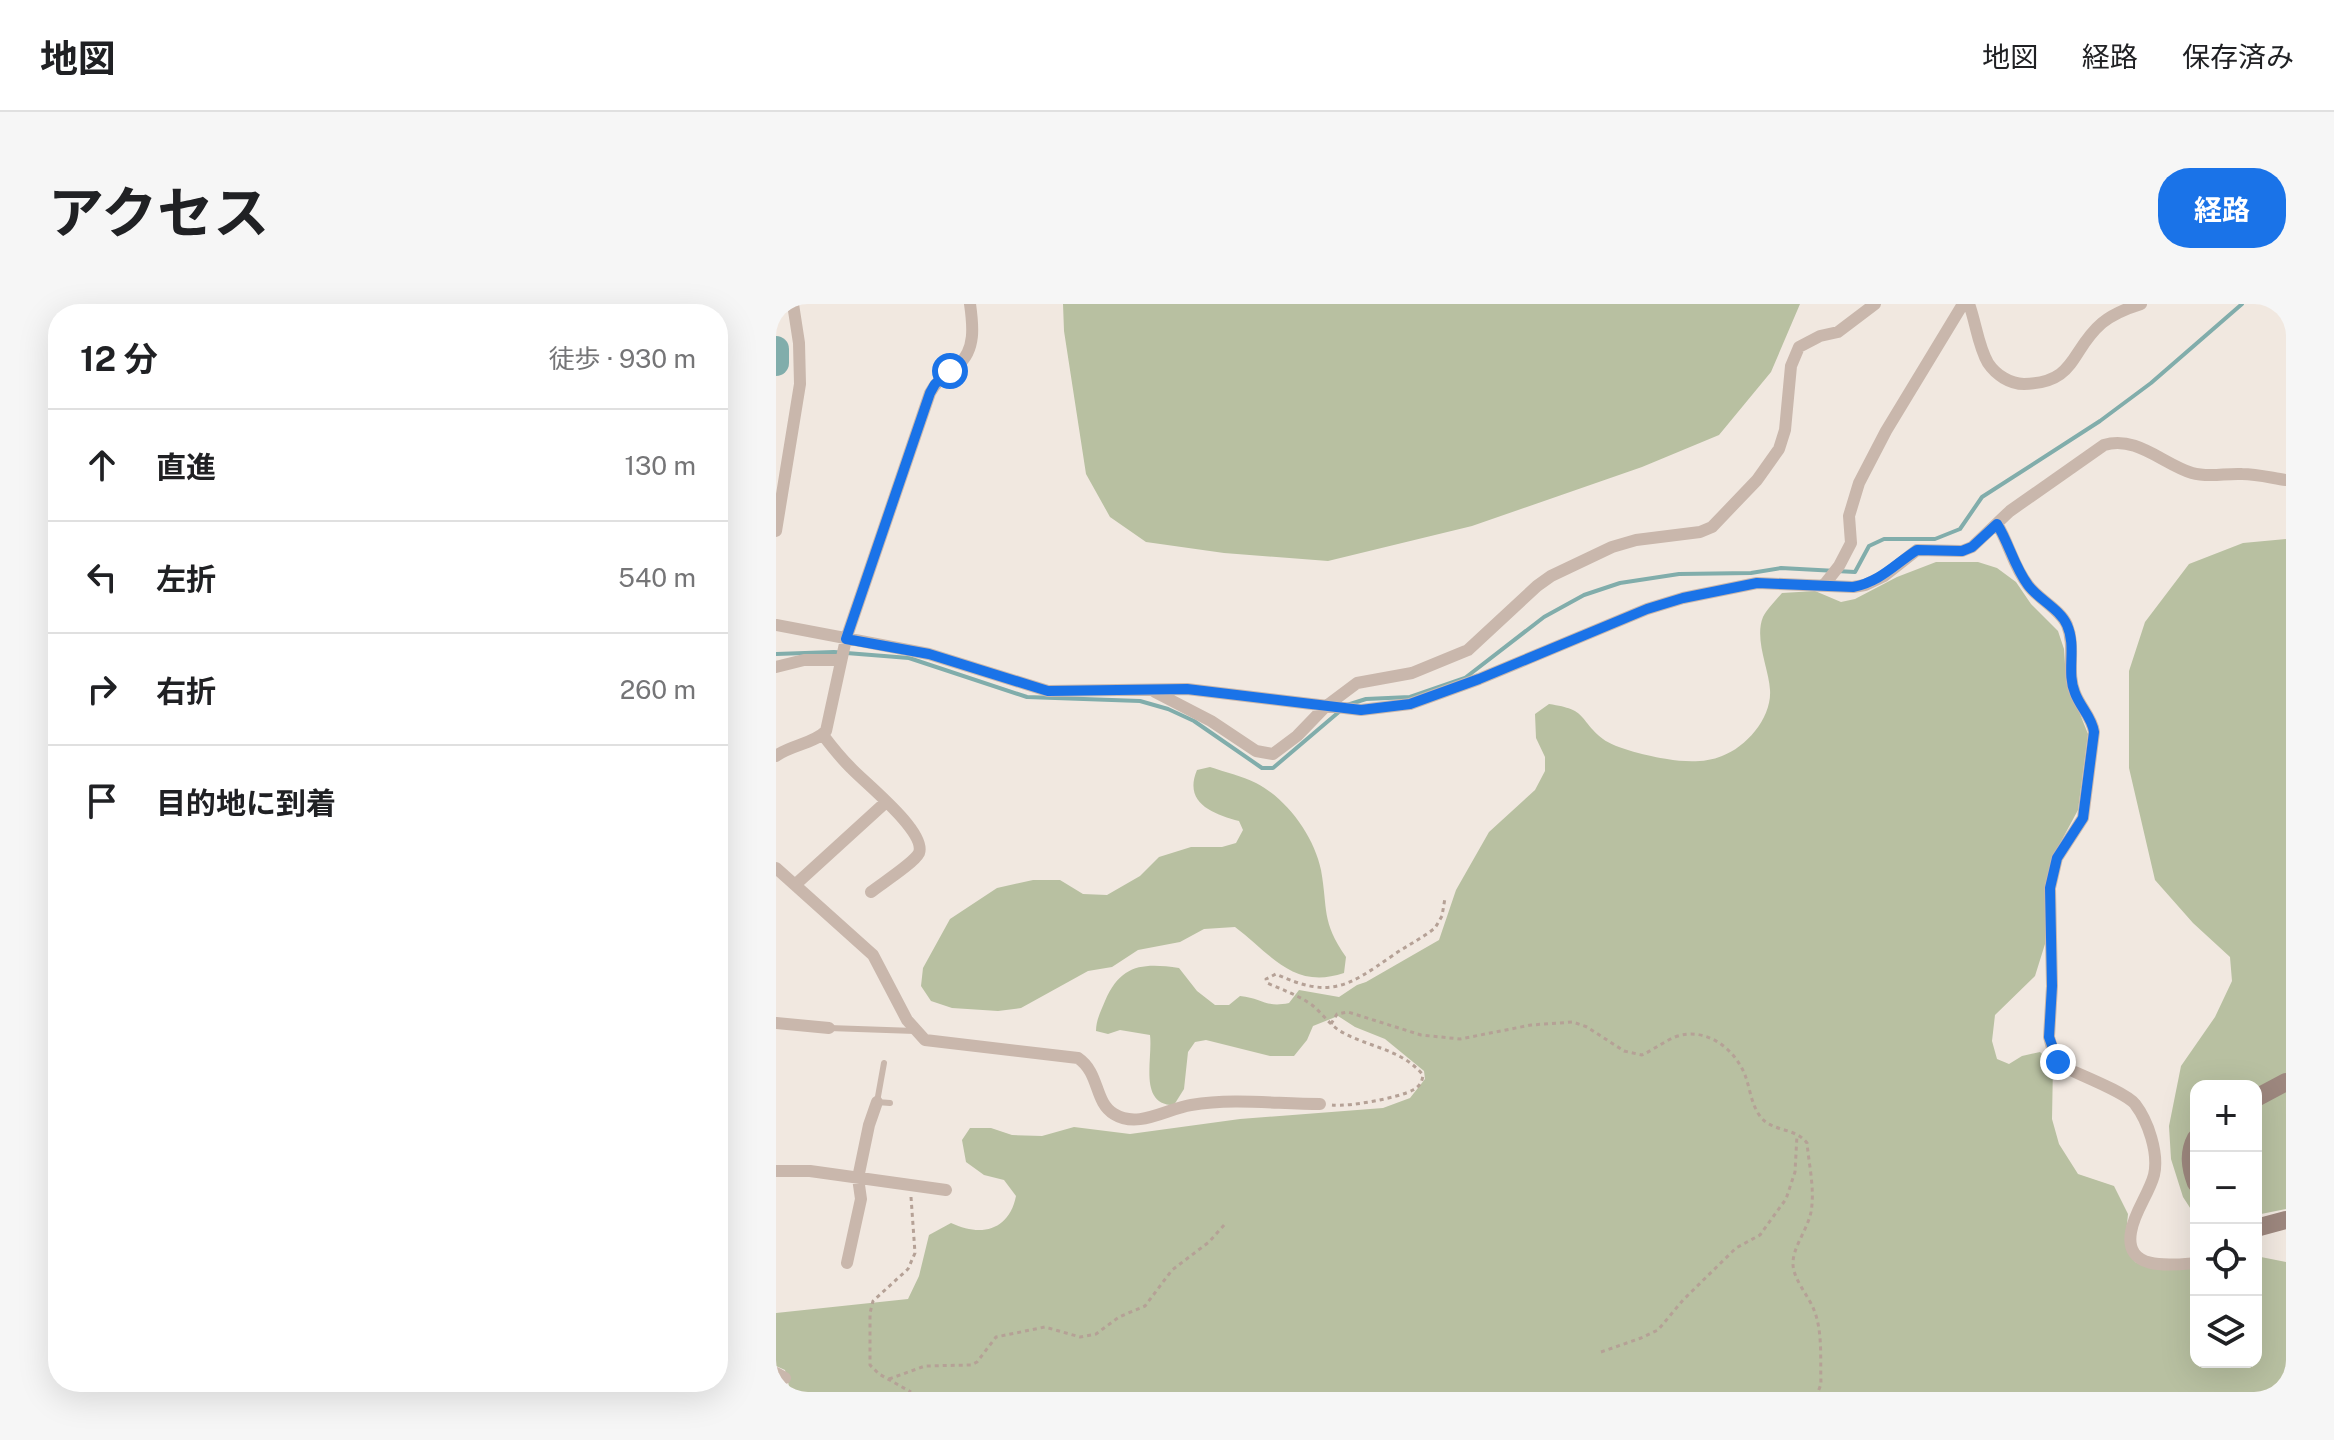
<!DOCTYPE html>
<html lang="ja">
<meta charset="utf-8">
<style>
:root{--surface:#fff;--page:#f6f6f6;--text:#202124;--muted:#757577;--line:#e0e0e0;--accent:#1a73e8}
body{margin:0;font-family:"Public Sans","Noto Sans JP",sans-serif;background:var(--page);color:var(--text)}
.controls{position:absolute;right:24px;bottom:24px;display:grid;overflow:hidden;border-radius:16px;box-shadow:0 8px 32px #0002}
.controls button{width:72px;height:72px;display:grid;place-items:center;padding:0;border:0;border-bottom:2px solid var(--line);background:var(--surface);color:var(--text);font:40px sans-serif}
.stop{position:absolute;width:24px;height:24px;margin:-18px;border:6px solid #1a73e8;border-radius:50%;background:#fff}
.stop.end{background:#1a73e8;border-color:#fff;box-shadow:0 2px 8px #0008}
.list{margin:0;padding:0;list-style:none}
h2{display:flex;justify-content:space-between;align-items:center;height:104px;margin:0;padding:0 32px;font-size:34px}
h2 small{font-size:26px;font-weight:400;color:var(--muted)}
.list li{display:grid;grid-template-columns:52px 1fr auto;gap:24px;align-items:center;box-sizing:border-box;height:112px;padding:0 32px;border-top:2px solid var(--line)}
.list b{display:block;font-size:30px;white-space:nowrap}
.list em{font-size:26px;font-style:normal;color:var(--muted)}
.icon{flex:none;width:44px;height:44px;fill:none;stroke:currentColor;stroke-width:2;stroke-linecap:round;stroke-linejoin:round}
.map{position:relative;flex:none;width:1510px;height:1088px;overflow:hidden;border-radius:32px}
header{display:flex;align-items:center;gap:48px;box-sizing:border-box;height:112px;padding:0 40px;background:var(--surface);border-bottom:2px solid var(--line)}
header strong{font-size:38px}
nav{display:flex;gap:44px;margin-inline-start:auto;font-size:28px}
.intro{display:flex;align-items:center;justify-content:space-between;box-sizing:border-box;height:192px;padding:0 48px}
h1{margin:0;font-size:56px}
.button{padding:20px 36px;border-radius:32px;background:var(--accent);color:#fff;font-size:28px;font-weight:700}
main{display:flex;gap:48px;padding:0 48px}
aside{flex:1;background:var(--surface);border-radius:32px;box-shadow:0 8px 32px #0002}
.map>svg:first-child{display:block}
.green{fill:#b8c0a1}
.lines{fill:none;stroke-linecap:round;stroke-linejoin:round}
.stream{stroke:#81adab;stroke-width:4}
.river{stroke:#81adab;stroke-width:26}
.path{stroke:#b5a196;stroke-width:3;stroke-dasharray:4 4;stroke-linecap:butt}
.lane{stroke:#c9b7ac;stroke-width:6}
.street{stroke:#c9b7ac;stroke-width:12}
.secondary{stroke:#9d877e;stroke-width:18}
.route{stroke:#1a73e8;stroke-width:10}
</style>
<header>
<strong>地図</strong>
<nav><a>地図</a><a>経路</a><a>保存済み</a></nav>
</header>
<div class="intro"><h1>アクセス</h1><a class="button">経路</a></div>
<main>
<aside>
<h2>12 分<small>徒歩 · 930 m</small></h2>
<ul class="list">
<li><svg class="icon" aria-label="ahead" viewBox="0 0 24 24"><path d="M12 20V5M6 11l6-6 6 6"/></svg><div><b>直進</b></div><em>130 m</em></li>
<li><svg class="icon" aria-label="left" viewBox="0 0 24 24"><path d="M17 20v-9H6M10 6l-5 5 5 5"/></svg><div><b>左折</b></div><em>540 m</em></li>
<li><svg class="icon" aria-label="right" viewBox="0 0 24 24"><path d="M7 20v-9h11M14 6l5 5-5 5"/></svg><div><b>右折</b></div><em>260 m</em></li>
<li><svg class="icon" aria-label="arrive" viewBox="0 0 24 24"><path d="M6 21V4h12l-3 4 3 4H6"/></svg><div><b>目的地に到着</b></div></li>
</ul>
</aside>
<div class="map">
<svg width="1510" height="1088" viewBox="0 0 1510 1088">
<rect width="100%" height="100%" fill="#f1e8e0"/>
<path class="green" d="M287 0H1024L995 68 943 131 866 163 696 222 552 257 448 249 370 238 334 213 310 170 288 27Z
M1510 235V905L1480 911V782H1420V913L1407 893 1395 855 1393 822 1405 762 1439 713 1456 677 1454 653 1417 619 1379 576 1353 464V367L1369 318 1413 260 1467 239Z
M1160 258H1202L1221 264 1240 278 1255 300 1282 327 1288 345 1290 375 1312 430 1302 506 1275 556 1270 582 1269 640 1259 672 1219 711 1216 737 1221 755 1233 760 1246 752 1264 748 1277 761 1276 815 1283 840 1302 870 1338 882 1352 910 1350 931 1359 958 1380 965H1420V1058H1480V952L1510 958V1088H12L14 1086 9 1066 0 1062V1009L132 995 143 972 153 931 175 919C205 933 233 927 240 892L228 876 208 871 190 858 186 836 194 824H215L236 831 266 832 298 823 354 830 464 815 607 804 634 794 649 775 648 767 609 735 579 723 562 712 537 722 531 736 518 752H494L430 736 419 738 412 748 408 785 398 801C362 801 377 755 374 731L344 726 332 730 320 727C320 716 325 707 329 697 345 660 367 659 403 664L421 687 439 701H453L464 692C486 694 489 704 513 699L523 686 563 693 581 681 590 678 663 636 680 586 713 528 759 486 769 467V453L760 434 759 410 773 400C813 406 801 414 827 435 838 444 876 453 891 455 908 458 930 459 946 452 971 443 996 413 994 386 993 365 978 335 987 313 991 305 1000 296 1006 289L1039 287 1065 298 1079 295 1121 273Z
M434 463C449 468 466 472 480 479 511 495 538 532 545 566 552 605 545 617 570 653L568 669C517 686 495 650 459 623L428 625 404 638 362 646 336 663 312 667 245 704 222 707 176 704 155 697 145 682 147 664 174 615 221 584 257 576H284L307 590 331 591 364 572 383 553 415 543H446L460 539 467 526 463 517C437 510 407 499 421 466Z"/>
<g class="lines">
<path class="stream" d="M0 350 58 348 133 354 251 393 364 397 392 405 418 417 486 464H497L564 407
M571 401 590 395 634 393 689 374 768 313 808 291 844 279 903 270 975 269 1005 264 1079 268 1093 242 1108 235H1159L1184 225 1206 193 1324 117 1375 79 1466 0"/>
<path class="river" d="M0 45V59"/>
<path class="path" d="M555 720 561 710 572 708 645 731 684 735 755 721 797 718 811 723 848 747 866 751C877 746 887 738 899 733 928 722 958 743 969 771 974 784 975 800 984 812 995 828 1019 823 1031 839 1033 861 1039 886 1035 908 1031 927 1016 944 1017 961 1018 976 1032 991 1038 1006 1047 1028 1044 1057 1045 1080L1042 1088
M556 801C573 803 622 794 637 786 644 782 646 778 647 771 626 745 591 743 564 727 553 720 546 709 536 701 522 691 507 686 491 679L490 675 500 670C554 695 571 683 616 652 630 642 645 635 659 624L666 612 669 594
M135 893 139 949 132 965 97 997 94 1009V1061L103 1070 135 1088
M825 1048 865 1034 882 1026 907 996 960 944 984 931 1010 895 1019 868 1021 831
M113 1075 149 1062 195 1061 201 1058 220 1033 269 1023 304 1033 320 1030 343 1013 369 1002 396 966 433 938 449 920"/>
<path class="lane" d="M53 724 139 727
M108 759 101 798 114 799"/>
<path class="street" d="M1193 0C1200 19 1202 42 1212 59 1220 71 1234 80 1248 80 1301 79 1294 46 1326 19 1337 10 1352 4 1365 0
M1221 220C1233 239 1237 262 1252 281 1262 295 1284 305 1291 321 1300 343 1290 368 1299 389 1304 403 1316 413 1318 428L1307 514 1281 554 1274 584 1276 682 1273 733 1278 751 1288 763C1304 771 1349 788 1359 800 1372 817 1383 849 1378 871 1373 890 1358 908 1355 928 1348 968 1397 961 1420 959
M0 227 24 80 23 39 17 0
M1048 281 1063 262 1075 239 1073 212 1083 179 1110 127 1187 0
M0 321 153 350 272 387 411 385 585 406 634 400 703 375 871 305 907 294 981 279 1077 283 1089 281 1108 272 1141 246 1186 247 1196 243 1234 207 1328 141C1360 131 1387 160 1416 169 1433 174 1449 169 1466 170 1481 170 1496 174 1510 176
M0 363 28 356H64
M379 388 435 417 480 447 497 450 521 432 549 403 581 379 636 369 692 346 761 282 775 272 836 243 860 236 924 228 936 223 981 176 1003 145 1009 126 1015 62 1023 43 1044 32 1062 28 1099 0
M47 431C56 443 65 454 75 464 89 479 151 528 143 549 138 559 105 580 95 588
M0 452C15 441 37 440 50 427L70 335 154 89C161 76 170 71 182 61 200 46 197 21 194 0
M0 564 97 651 131 716 149 736 302 754C324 769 318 798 338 810 362 825 390 805 415 801 458 794 501 800 544 800
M20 580 110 498
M0 719 53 724
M0 867H34L170 886
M71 959 85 895 82 874 93 821 101 798
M0 1069 9 1074"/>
<path class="secondary" d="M1480 794 1510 778
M1420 834C1412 849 1414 863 1420 879
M1480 924 1510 916"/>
</g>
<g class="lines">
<path class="route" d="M174 67 159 80 154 89 70 335 153 350 272 387 411 385 585 406 634 400 703 375 871 305 907 294 981 279 1077 283C1104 278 1119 260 1141 246L1186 247 1196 243 1221 220C1233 239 1238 262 1252 281 1262 295 1284 305 1291 321 1301 343 1290 368 1299 389 1304 403 1316 413 1318 428L1307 514 1281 554 1274 584 1276 682 1273 733 1282 758"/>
</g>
</svg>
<div class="controls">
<button>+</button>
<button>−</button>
<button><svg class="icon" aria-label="locate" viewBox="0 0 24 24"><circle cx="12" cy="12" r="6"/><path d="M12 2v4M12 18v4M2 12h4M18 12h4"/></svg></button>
<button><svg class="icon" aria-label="layers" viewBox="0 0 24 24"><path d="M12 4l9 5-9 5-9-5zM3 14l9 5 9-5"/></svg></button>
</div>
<div class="stop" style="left:174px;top:67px"></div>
<div class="stop end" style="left:1282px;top:758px"></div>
</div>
</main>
